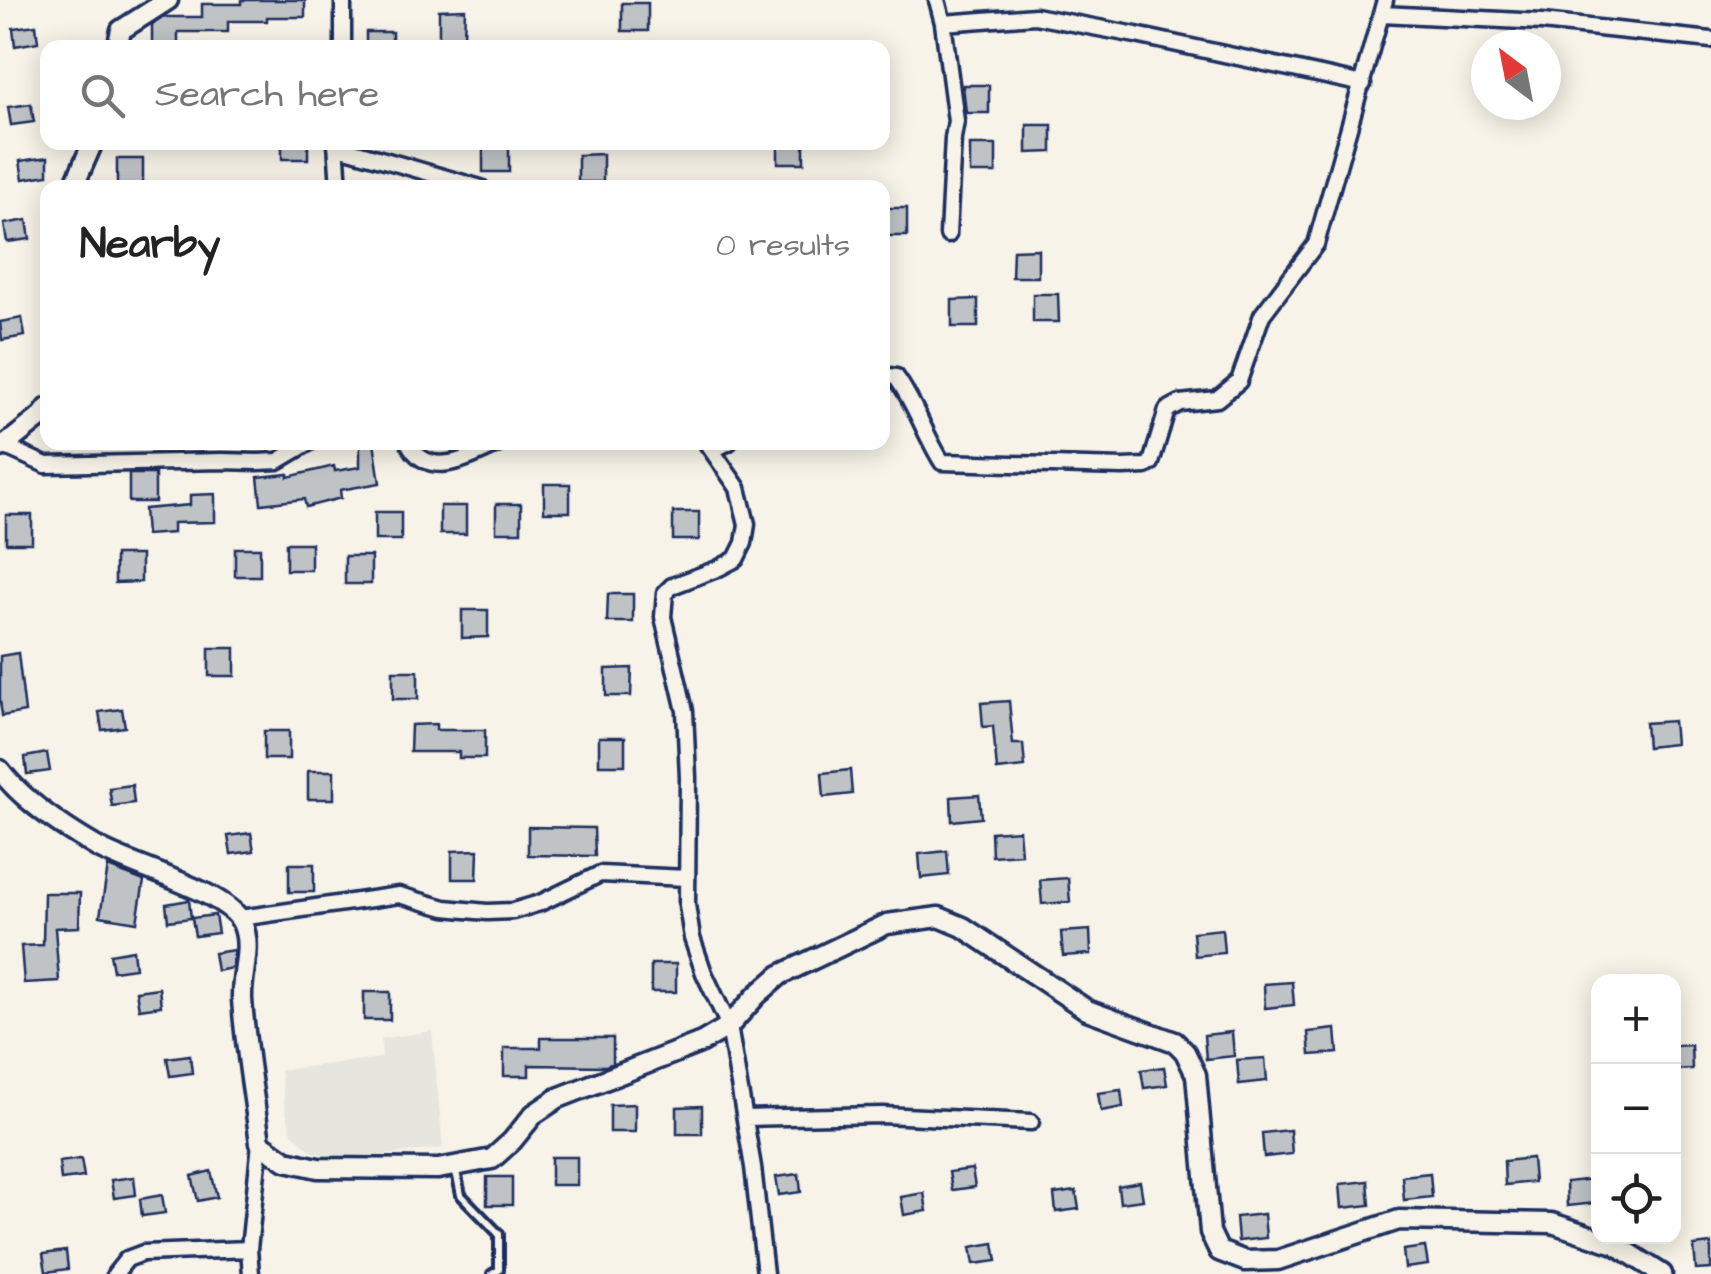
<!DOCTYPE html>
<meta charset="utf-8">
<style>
:root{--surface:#fff;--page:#f6f6f6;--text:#222;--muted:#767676;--line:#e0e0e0}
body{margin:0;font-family:"Architects Daughter",sans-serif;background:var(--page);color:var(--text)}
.controls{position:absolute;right:30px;bottom:30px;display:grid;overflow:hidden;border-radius:20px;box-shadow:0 5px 25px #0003}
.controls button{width:90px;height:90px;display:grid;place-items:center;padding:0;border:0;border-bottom:2px solid var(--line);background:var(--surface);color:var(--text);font:50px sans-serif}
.compass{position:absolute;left:1471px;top:30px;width:90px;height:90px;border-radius:50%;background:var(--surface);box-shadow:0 5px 25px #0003;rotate:328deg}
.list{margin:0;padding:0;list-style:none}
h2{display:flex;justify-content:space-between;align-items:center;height:130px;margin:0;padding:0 40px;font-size:42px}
h2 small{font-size:32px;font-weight:400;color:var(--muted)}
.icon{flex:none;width:55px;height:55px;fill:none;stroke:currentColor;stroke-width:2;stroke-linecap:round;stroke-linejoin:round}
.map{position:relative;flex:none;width:1711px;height:1274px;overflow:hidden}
.search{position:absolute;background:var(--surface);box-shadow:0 5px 25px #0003;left:40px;top:40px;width:850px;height:110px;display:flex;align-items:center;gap:25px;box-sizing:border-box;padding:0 35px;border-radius:20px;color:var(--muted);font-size:38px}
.panel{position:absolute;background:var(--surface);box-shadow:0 5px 25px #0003;left:40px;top:180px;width:850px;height:270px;border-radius:20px}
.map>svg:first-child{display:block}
.built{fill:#e6e5de}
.building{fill:#c0c3c5;stroke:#1b2f5e;stroke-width:2.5}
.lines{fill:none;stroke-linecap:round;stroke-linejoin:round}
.service-casing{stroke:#1b2f5e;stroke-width:14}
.minor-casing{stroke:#1b2f5e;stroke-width:21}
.tertiary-casing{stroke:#1b2f5e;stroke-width:25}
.service{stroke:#f7f3e8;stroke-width:6}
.minor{stroke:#f7f3e8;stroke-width:14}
.tertiary{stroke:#f7f3e8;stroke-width:18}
</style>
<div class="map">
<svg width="1711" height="1274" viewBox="0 0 1711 1274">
<rect width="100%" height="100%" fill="#f7f3e8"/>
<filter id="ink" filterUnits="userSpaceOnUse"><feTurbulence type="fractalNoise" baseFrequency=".01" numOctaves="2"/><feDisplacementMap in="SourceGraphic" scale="20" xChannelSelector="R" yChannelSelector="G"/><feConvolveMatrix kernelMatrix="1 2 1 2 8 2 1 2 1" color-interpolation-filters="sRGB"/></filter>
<g filter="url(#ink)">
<path class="built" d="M432 1031 443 1148 346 1160 313 1152 292 1133 285 1108 280 1070 382 1058 381 1039Z"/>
<path class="building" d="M241 0H305V17H267V21H228V32H178V45H152V25L164 17H202V4H241Z
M622 3H648V31H622Z
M465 9 464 37 439 38V10Z
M36 25 38 42 15 46 13 28Z
M366 32H392V48H366Z
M963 85H989V113H966Z
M31 104 34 122 11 125 8 107Z
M1027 125H1052V152L1027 153Z
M282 142H308V159H282Z
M778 142H804V163H778Z
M483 144H509V172H483Z
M970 145H996V173H970Z
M603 154V182H578V155Z
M48 157V175L23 179 20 161Z
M117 159H143V186L117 187Z
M882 208H907V236H882Z
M27 220 30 239 7 242 4 224Z
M1038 249V277H1012L1013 250Z
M1033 294H1058L1059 322H1033Z
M978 299V327H952V300Z
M22 318 25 336 2 340 0 322Z
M360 442H374L380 483 340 490 341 498 306 507 304 499 261 504 258 477 288 474V477L334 466 335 471 360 467Z
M129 474H155V502H129Z
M544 484H570V512H544Z
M215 494V522L173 523V533L146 535 144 509 190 505V495Z
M496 504H521V532H496Z
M440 506H466V534H440Z
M375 512H401V540H375Z
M673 512H699V540H673Z
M6 515H32V543H6Z
M286 543H311V570H286Z
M235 548H260V576H235Z
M115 555H141V582L115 583Z
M345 556H371V584H345Z
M608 594H633V622H607Z
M462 610H488V637L462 638Z
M209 648H235V676H209Z
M18 653 25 712 2 716 0 700V656Z
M632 668 631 696H606V669Z
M393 671H418V699H393Z
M1009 701 1013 744H1023L1025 767 997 770 993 726 983 727 981 703Z
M122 709 125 727 102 730 99 712Z
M1673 721 1675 744 1647 747 1645 723Z
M436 724V730H485V758H459V752H410L411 725Z
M264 731H289V759H264Z
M599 737H625V765H599Z
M47 753 50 771 27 774 25 757Z
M850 770 852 794 824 797 822 773Z
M308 771H334V799H308Z
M132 785 134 803 112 806 109 788Z
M979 795 981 818 952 821 951 797Z
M528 827 594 828 595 856 528 855Z
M1019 830 1021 854 992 856 991 832Z
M251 833 254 851 231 854 228 836Z
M478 850 477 879H452V851Z
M947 851 949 875 921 878 919 854Z
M289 864H314V892H289Z
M108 867 144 881 137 922 100 916Z
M1068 878 1070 902 1042 904 1040 880Z
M44 893H80L79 927 55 928 59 981 24 983 21 946 43 945Z
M189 900 191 918 168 921 166 904Z
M215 915 218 933 195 936 192 918Z
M1222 929 1224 953 1195 956 1193 932Z
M1090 930 1091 954 1063 956 1061 932Z
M133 950 135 968 113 971 110 954Z
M234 950 232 968 217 971 214 953Z
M651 964H676V992H651Z
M1292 982 1294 1005 1265 1008 1264 984Z
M159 988 161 1006 139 1009 136 991Z
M364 992H390V1020H364Z
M1336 1029 1338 1053 1310 1055 1308 1032Z
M1232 1032 1234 1056 1206 1059 1204 1035Z
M541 1038H613V1063L606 1066 529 1065V1076H504V1048H541Z
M1691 1045 1692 1069 1674 1070V1046Z
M190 1055 192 1073 170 1076 167 1058Z
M1265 1058 1267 1081 1239 1084 1237 1060Z
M1164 1067 1167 1085 1144 1088 1141 1070Z
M1121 1090 1123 1107 1101 1111 1098 1093Z
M635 1104V1132H610V1105Z
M702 1106V1134H677V1107Z
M1290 1130 1292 1154 1264 1157 1262 1133Z
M551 1157H577V1185H551Z
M1532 1158 1534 1182 1505 1185 1504 1161Z
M81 1159 84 1177 61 1180 59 1162Z
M972 1169 975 1187 952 1190 949 1172Z
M211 1171 217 1197 198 1201 192 1176Z
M1430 1173 1432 1197 1404 1200 1402 1176Z
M799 1174 801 1192 779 1195 776 1177Z
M134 1177 136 1195 114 1198 111 1180Z
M487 1177H512V1205H487Z
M1594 1179 1596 1203 1567 1206 1566 1182Z
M1368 1181 1370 1205 1342 1208 1340 1184Z
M1140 1182 1143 1200 1120 1203 1118 1186Z
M1076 1191 1079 1209 1056 1212 1054 1194Z
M924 1193 927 1211 904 1215 901 1197Z
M162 1195 165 1213 142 1216 140 1199Z
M1264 1214 1266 1238 1238 1241 1236 1217Z
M994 1243 997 1261 974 1264 971 1247Z
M1711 1244V1269L1696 1270 1694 1246Z
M1425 1247 1428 1265 1405 1268 1403 1250Z
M66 1251 68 1269 46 1272 43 1254Z"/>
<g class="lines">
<g class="service-casing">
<path id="service" d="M455 1167 461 1195 499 1234V1270L492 1274"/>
</g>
<g class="minor-casing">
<path id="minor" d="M937 0 943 23 956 121 953 138 948 235
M1382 14 1542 22 1711 40
M943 23 1035 16 1136 35 1363 84
M343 48V0
M336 142 339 188
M336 146 481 188
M882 375 896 377C915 403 925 435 942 462L1123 467 1146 466 1151 463 1167 410 1180 403 1217 399 1239 381 1262 315 1316 244 1385 0
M408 442C429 483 471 456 503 442
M706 442 738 488 747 524 744 543 736 559 717 569 672 586 665 593 663 617 685 711 688 777 687 905 692 938 704 973 729 1026 753 1167 765 1274
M4 446 46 465 222 461 258 462 278 461 310 442
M713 450 729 442
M240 918 399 895 445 908 487 912 513 911 540 903 600 874 687 878
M745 1118 883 1115 1031 1122
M115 1274 127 1259 143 1253 249 1249
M251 1274 249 1249 260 1143"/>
</g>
<g class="tertiary-casing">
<path id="tertiary" d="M117 48 121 30 168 0
M73 188 93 142
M0 447 4 446 42 416 48 408
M0 770C21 799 64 828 95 846 128 866 228 891 242 923 253 947 241 973 242 999 245 1047 254 1095 260 1143L286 1161 318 1168 438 1169 492 1159 512 1141 534 1114 558 1098 702 1042 729 1026 757 995 780 975 887 924 939 917 963 927 1087 1010 1175 1042 1185 1052 1196 1075 1210 1232 1219 1251 1245 1261 1278 1260 1399 1220 1552 1223 1615 1244 1662 1274"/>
</g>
<use href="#service" class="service"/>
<use href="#minor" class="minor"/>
<use href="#tertiary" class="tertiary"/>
</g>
</g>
</svg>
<div class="controls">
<button>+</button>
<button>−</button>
<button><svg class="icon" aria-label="locate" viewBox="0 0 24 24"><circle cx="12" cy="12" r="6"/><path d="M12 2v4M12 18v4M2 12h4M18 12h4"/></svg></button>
</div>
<svg class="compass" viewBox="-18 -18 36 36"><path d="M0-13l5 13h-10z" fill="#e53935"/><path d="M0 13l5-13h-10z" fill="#767676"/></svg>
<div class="search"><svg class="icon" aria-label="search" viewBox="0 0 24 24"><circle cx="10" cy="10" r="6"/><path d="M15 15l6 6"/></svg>Search here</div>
<section class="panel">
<h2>Nearby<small>0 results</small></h2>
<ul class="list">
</ul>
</section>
</div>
